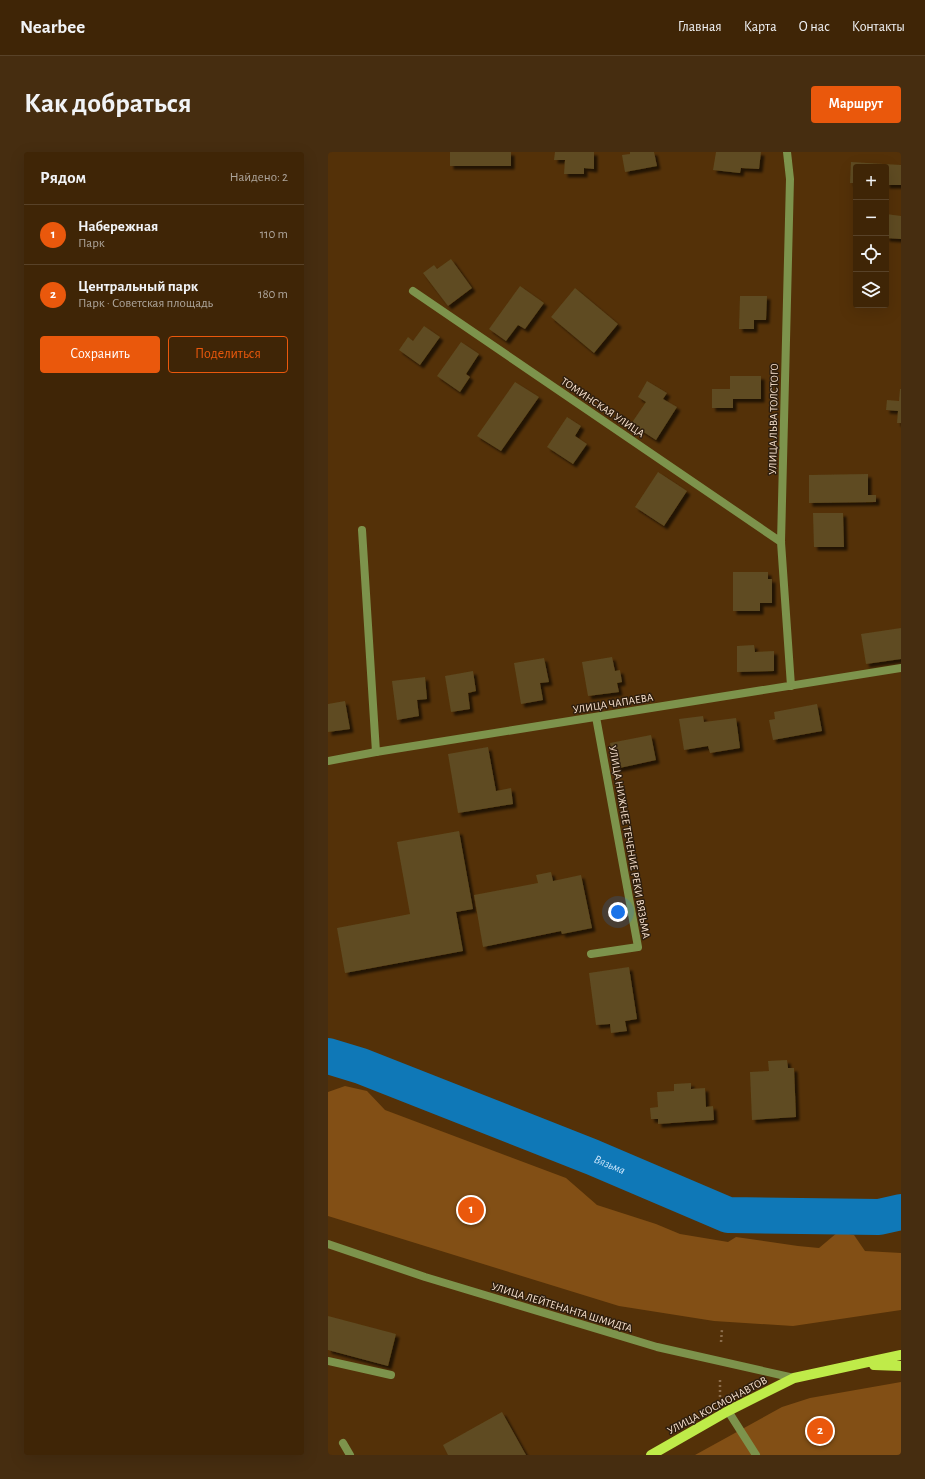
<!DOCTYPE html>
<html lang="ru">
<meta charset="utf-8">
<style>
:root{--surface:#3f2506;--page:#462d10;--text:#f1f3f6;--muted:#ada59b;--line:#584228;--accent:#ea580c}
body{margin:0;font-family:"Alegreya Sans",sans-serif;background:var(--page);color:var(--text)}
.controls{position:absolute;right:12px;top:12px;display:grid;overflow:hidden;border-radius:4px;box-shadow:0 4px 16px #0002}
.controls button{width:36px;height:36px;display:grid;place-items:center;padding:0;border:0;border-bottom:1px solid var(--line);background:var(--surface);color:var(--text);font:20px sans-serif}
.you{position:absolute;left:290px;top:760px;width:14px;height:14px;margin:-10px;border:3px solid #fff;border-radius:50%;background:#1a73e8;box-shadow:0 0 0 6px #1a73e833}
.badge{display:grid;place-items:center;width:26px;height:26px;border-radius:50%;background:var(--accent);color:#fff;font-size:13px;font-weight:700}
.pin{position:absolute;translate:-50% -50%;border:2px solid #fff;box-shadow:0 1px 4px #0006}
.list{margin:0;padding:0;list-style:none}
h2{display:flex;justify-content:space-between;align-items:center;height:52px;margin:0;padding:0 16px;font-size:17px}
h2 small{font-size:13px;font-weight:400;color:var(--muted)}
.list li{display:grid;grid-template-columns:26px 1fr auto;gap:12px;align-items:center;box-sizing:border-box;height:60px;padding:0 16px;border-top:1px solid var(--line)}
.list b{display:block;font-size:15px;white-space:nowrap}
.list p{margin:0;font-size:13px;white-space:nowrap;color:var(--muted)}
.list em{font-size:13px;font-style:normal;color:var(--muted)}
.actions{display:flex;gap:8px;padding:12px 16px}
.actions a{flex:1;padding:9px 0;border:1px solid var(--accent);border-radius:4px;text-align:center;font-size:14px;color:var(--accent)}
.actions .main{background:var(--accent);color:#fff}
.icon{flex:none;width:22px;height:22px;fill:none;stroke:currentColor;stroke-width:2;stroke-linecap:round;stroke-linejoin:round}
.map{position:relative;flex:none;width:573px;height:1303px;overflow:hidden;border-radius:4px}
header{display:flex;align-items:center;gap:24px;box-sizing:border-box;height:56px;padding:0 20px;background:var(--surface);border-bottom:1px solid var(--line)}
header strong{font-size:19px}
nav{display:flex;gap:22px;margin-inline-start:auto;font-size:14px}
.intro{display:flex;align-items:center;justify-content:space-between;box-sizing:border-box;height:96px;padding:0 24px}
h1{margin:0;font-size:28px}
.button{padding:10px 18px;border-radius:4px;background:var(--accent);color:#fff;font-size:14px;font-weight:700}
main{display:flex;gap:24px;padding:0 24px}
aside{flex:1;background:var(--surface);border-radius:4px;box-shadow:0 4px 16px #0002}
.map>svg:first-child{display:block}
.green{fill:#824f15}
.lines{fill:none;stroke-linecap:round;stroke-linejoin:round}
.river{stroke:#0f78b7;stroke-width:36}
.building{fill:#5f4b21;filter:url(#shadow)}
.path{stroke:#8b6c4a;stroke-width:2.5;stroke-dasharray:2 3;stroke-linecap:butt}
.service{stroke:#7d934c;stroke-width:8}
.minor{stroke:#7d934c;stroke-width:8}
.primary{stroke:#bfeb49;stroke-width:10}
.labels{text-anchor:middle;stroke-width:3;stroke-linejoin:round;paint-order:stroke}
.street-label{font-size:11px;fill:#fce5d1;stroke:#2e1e0e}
.water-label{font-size:12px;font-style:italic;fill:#cfe7fc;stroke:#2e1e0e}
</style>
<header>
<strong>Nearbee</strong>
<nav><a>Главная</a><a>Карта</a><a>О нас</a><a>Контакты</a></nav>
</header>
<div class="intro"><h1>Как добраться</h1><a class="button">Маршрут</a></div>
<main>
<aside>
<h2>Рядом<small>Найдено: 2</small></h2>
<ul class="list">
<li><span class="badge">1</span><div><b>Набережная</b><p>Парк</p></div><em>110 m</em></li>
<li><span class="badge">2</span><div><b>Центральный парк</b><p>Парк · Советская площадь</p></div><em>180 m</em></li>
</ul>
<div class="actions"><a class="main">Сохранить</a><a>Поделиться</a></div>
</aside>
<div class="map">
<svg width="573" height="1303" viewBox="0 0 573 1303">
<defs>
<filter id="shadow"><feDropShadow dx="3.5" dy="3.5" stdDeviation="1" flood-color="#0009"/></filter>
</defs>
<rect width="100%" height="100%" fill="#543108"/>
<path class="green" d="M17 934 39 939 57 958 238 1026 269 1053 328 1072 352 1082 400 1090 408 1085 470 1094 491 1096 510 1080 526 1083 537 1099 573 1101V1158L465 1174 386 1169 291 1154 0 1064V940Z
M573 1230V1303H367L454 1255 482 1246Z"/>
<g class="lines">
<path class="river" id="s1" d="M0 904 33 914 264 1005 400 1063 551 1065 573 1060"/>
</g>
<path class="building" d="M122 0H183V14H122Z
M227 0H266V17L256 16V22H236L237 8H226Z
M302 0H326L329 14 297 20 294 3 302 2Z
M388 0H433L431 17 413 16 412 21 385 18Z
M523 10 573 13V33H558V15H528V31H522Z
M558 62 573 64V87L558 86Z
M123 107 144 136 120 154 95 121 106 113 109 117Z
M192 134 216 151 197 177 190 173 178 189 161 177Z
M247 136 290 172 266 201 223 165Z
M412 144H439L438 168H426V177H411Z
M96 174 112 185 92 213 71 198 80 185 85 189Z
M133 190 151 202 138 222 142 225 132 240 109 224Z
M402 224H433V247H405V256H384V237H402Z
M319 229 339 241 335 247 349 255 328 288 303 272 318 250 310 245Z
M187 230 211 245 173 299 149 284Z
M572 237H573V271H569L570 259 558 258 559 248 571 249Z
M239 265 253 274 247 284 259 292 245 312 219 295Z
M330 320 359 339 336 374 307 355Z
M540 322V343H548V350L481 351V323Z
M485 361H515L516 395H486Z
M405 420H440V427H444V451H432V459H405Z
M573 476V507L538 512 533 482Z
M426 493 427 500 446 499V519L409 520V494Z
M284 505 287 519 292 518 294 530 289 531 291 540 260 544 254 510Z
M216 506 221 530 212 531 215 548 193 552 186 511Z
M145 519 148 539 140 541 142 557 123 560 117 524Z
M97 525 99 547 89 548 91 564 69 568 64 529Z
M17 549 22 577 0 580V552Z
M489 552 494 579 445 588 441 568 447 567 446 560Z
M375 564 376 570 408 566 412 596 382 601 380 594 356 598 351 567Z
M323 583 328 608 287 617 282 591Z
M160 595 168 639 183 636 185 652 130 661 120 602Z
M131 679 145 757 128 760 135 799 17 821 9 776 82 762 69 690Z
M223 720 225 729 253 723 264 776 234 782 233 779 155 795 146 743 210 731 208 723Z
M301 815 309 867 297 869 299 879 283 881 282 872 268 873 261 821Z
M459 908 460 916H466L468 965 424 968 422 920 441 919 440 909Z
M363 931V937L377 936 378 955 385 954 386 968 330 972V967H323L322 956 330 955 329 940 346 939V932Z
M0 1164 68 1182 60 1214 0 1198Z
M174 1260 198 1303H120L115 1293Z"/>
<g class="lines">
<path class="path" d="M393 1190 394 1177
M392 1245V1225"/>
<path class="service" d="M34 378 48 600
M0 1209 63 1223
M400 1259 428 1303
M15 1291 22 1303"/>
<path class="minor" d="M459 0 462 27 453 390 463 534
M85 139 453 390
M0 609 48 600 573 516
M263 802 310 795 268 565
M0 1092 97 1125 329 1195 466 1226"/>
<path class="primary" d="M546 1213 573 1214
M323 1303 400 1259 466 1226 573 1203"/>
</g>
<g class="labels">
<g class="street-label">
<text transform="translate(275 255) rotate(34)" y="4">ТОМИНСКАЯ УЛИЦА</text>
<text transform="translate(445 267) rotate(-89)" y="4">УЛИЦА ЛЬВА ТОЛСТОГО</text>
<text transform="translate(285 551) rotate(-9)" y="4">УЛИЦА ЧАПАЕВА</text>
<text transform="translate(302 690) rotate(80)" y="4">УЛИЦА НИЖНЕЕ ТЕЧЕНИЕ РЕКИ ВЯЗЬМА</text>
<text transform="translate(234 1155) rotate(17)" y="4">УЛИЦА ЛЕЙТЕНАНТА ШМИДТА</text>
<text transform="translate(389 1253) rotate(-28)" y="4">УЛИЦА КОСМОНАВТОВ</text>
</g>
<g class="water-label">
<text dy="4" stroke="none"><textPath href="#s1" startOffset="302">Вязьма</textPath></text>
</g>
</g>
</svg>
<div class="controls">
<button>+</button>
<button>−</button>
<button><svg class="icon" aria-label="locate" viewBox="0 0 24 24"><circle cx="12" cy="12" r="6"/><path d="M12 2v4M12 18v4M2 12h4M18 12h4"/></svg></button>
<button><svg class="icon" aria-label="layers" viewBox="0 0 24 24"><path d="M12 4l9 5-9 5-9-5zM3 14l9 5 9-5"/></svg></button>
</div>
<div class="you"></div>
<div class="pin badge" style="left:143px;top:1058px">1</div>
<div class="pin badge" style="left:492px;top:1279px">2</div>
</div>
</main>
